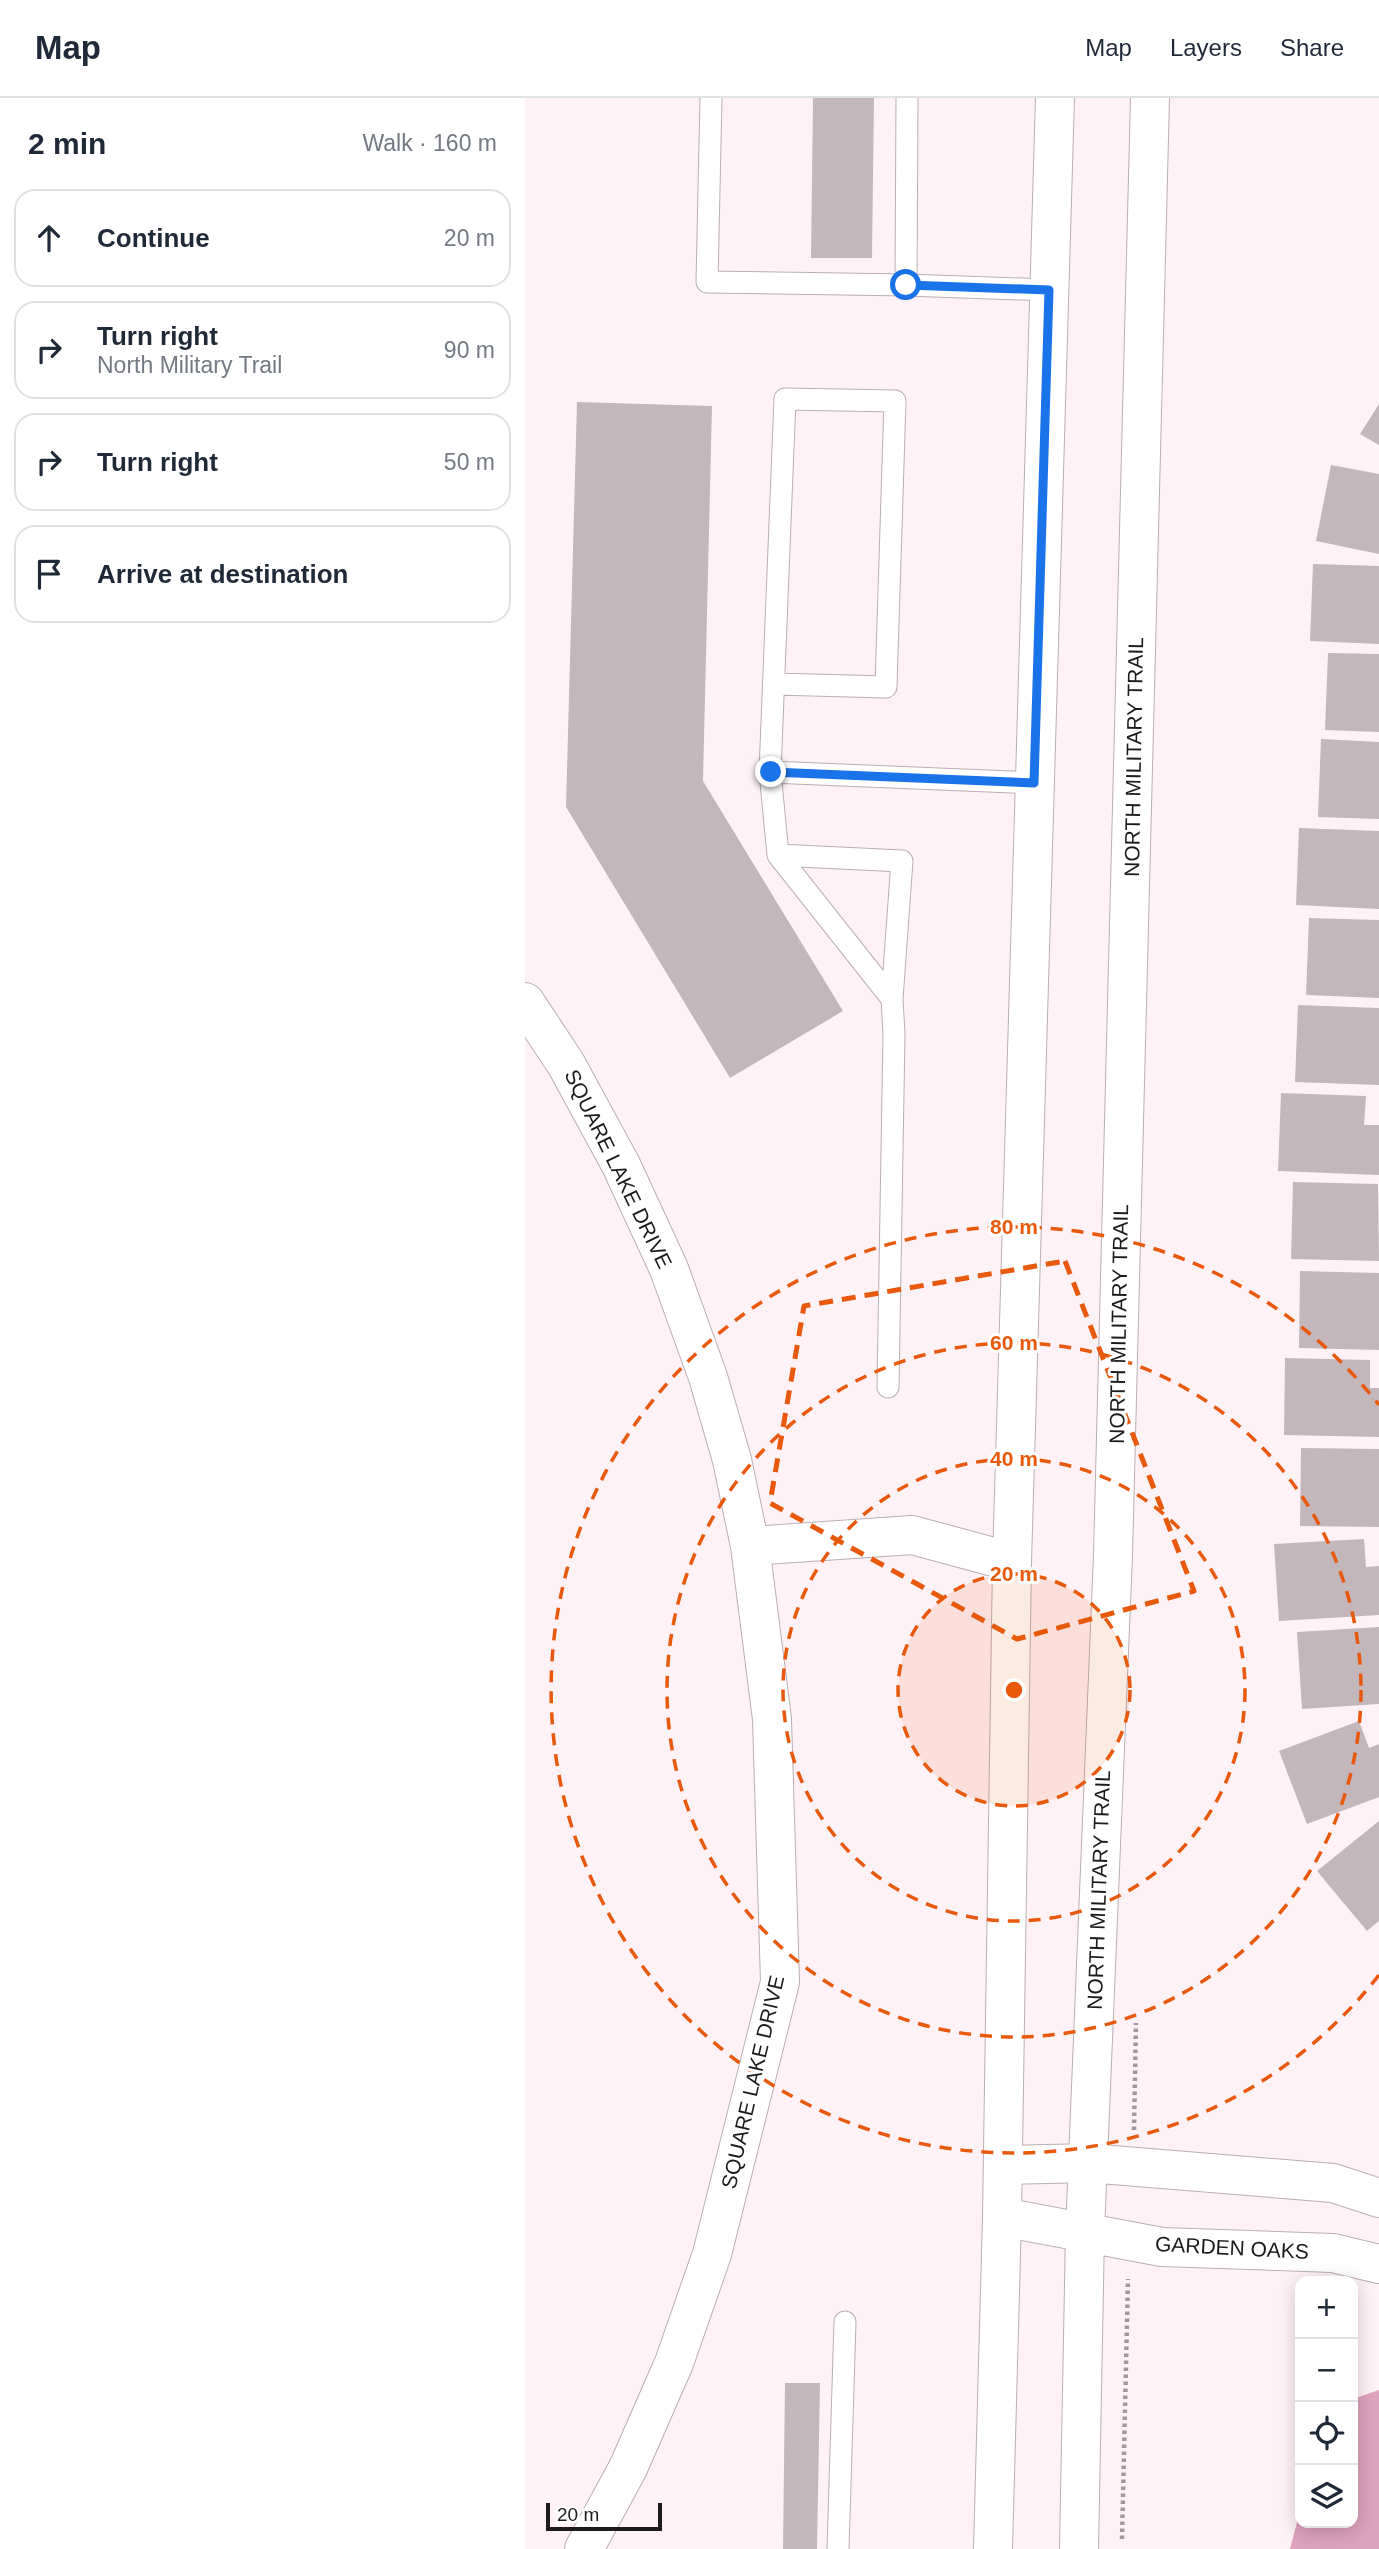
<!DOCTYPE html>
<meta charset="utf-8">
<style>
:root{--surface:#fff;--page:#f2f2f3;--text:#1f2937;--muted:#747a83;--line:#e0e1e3}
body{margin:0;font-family:Arial,sans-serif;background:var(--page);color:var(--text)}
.controls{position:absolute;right:21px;bottom:21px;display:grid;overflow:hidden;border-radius:14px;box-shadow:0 4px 18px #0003}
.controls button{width:63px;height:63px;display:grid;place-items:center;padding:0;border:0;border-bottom:2px solid var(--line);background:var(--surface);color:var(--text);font:35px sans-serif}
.scale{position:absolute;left:21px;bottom:18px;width:116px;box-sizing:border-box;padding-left:7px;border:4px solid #1e1a1c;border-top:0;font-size:19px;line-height:24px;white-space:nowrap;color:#1e1a1c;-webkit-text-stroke:5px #fff;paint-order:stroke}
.stop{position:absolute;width:21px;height:21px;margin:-16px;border:5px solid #1a73e8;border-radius:50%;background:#fff}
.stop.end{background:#1a73e8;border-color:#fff;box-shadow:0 2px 7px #0008}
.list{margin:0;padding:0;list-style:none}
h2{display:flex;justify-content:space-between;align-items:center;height:91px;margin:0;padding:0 28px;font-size:30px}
h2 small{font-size:23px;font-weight:400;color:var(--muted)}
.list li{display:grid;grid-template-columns:46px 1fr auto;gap:21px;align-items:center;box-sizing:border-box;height:98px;margin:0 14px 14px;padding:0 14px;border:2px solid var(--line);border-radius:21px}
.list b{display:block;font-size:26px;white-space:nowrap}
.list p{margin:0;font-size:23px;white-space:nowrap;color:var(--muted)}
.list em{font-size:23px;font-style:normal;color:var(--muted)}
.icon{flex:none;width:38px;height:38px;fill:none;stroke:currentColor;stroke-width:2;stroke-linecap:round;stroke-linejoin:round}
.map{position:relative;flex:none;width:854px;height:2451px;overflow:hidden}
header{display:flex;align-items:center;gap:42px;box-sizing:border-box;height:98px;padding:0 35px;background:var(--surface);border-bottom:2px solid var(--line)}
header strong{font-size:33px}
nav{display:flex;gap:38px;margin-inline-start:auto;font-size:24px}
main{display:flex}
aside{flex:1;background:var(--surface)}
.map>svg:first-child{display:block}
.water{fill:#dea3bd}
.building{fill:#c3b7bc}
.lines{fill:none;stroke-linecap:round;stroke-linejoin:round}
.service-casing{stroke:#baaeb3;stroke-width:23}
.minor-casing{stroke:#baaeb3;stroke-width:40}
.secondary-casing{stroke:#baaeb3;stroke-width:40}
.path{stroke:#a2989c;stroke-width:4.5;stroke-dasharray:3.5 3.5;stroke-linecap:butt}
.service{stroke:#fff;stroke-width:21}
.minor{stroke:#fff;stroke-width:38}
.secondary{stroke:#fff;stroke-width:38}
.route{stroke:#1a73e8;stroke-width:9}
.marked{fill:none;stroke:#e8590c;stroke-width:5;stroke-dasharray:14 9;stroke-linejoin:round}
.ring{fill:none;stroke:#e8590c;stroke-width:3.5;stroke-dasharray:12 9}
.labels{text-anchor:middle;stroke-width:6;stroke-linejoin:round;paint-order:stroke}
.street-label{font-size:21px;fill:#1e1a1c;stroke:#fff}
.centre{fill:#e8590c;stroke:#fff;stroke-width:3.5}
.ring-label{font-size:21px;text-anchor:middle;font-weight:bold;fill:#e8590c;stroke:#fff;stroke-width:6;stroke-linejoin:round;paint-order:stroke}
</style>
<header>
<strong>Map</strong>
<nav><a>Map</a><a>Layers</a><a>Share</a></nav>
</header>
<main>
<aside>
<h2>2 min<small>Walk · 160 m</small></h2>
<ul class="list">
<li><svg class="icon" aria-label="ahead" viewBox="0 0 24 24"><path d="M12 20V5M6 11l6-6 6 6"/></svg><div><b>Continue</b></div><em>20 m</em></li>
<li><svg class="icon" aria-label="right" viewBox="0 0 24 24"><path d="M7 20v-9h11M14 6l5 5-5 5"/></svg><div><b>Turn right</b><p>North Military Trail</p></div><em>90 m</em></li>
<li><svg class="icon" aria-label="right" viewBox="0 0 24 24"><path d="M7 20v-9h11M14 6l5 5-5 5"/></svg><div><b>Turn right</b></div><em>50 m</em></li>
<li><svg class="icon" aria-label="arrive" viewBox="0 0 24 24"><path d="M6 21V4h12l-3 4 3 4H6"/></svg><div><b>Arrive at destination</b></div></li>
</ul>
</aside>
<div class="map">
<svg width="854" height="2451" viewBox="0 0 854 2451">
<rect width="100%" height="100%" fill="#fff2f7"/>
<path class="water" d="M854 2292V2451H765L775 2413V2425H828V2301Z"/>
<path class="building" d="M288 0H349L347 160H286Z
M52 304 187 308 178 683 318 913 205 980 41 709Z
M854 306V347L835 336Z
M806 367 854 376V456L791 443Z
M788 466 854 468V546L785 543Z
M803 555 854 556V634L800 632Z
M796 641 854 644V721L793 719Z
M774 730 854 733V811L771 807Z
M784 820 854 822V900L781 897Z
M773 907 854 910V987L770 984Z
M756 995 841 998 839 1027H854V1077L753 1073Z
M768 1084 853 1086 854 1163 766 1161Z
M775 1173 854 1175V1252L774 1250Z
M760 1260 845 1262V1290H854V1339L759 1337Z
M776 1350 854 1351V1429L775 1428Z
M839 1441 841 1469 854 1468V1517L754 1523 749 1446Z
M854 1529V1606L777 1611 772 1534Z
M834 1623 844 1650 854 1646V1699L782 1726 754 1653Z
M854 1723V1823L842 1833 792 1773Z
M260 2285H295L292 2451H258Z"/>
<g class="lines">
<g class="service-casing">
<path id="service" d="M186 0 182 184 381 187
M382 0 381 187 524 192
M250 586 361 589 370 303 260 301 245 674 509 685
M245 674 253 757 367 901 377 763 253 757
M363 1289 369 936 367 901
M313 2451 320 2224"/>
</g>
<g class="minor-casing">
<path id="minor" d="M0 904 41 966 96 1067 144 1171 183 1279 207 1362 225 1448 247 1621 255 1884 187 2156 149 2265 103 2370 59 2451
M225 1448 387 1437 487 1464
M478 2067 563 2065 808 2085 854 2100
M477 2119 637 2149 808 2155 854 2166"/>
</g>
<g class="secondary-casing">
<path id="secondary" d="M468 2451 477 2119 487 1464 530 0
M554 2451 560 2134 588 1457 625 0"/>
</g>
<path class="path" d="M609 2032 611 1925
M597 2441 603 2181"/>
<use href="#service" class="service"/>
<use href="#minor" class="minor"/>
<use href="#secondary" class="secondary"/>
</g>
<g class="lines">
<path class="route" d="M246 674 509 685 524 192 381 187"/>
</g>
<path class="marked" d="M540 1163 669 1493 492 1541 245 1405 279 1208Z"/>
<circle cx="489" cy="1592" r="116" fill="#e8590c" fill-opacity=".12"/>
<g class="ring">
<circle cx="489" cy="1592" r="116"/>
<circle cx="489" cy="1592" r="231"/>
<circle cx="489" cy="1592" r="347"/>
<path d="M854 1877A463 463 0 1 1 854 1307"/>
</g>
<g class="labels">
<g class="street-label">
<text transform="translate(609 659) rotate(-89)" y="7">NORTH MILITARY TRAIL</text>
<text transform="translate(93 1071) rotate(64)" y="7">SQUARE LAKE DRIVE</text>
<text transform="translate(594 1226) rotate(-89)" y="7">NORTH MILITARY TRAIL</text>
<text transform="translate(574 1792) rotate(-88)" y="7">NORTH MILITARY TRAIL</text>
<text transform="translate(228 1984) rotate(-77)" y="7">SQUARE LAKE DRIVE</text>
<text transform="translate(707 2150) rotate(3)" y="7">GARDEN OAKS</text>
</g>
</g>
<circle cx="489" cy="1592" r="10" class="centre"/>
<g class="ring-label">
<text x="489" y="1136">80 m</text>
<text x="489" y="1252">60 m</text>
<text x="489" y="1368">40 m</text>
<text x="489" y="1483">20 m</text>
</g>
</svg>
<div class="controls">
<button>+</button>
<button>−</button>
<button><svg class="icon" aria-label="locate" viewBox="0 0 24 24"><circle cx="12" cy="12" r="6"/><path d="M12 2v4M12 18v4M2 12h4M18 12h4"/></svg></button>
<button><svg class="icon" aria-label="layers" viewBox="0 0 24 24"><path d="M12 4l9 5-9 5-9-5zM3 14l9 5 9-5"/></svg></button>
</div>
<div class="scale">20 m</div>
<div class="stop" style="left:381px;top:187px"></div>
<div class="stop end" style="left:246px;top:674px"></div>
</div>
</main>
